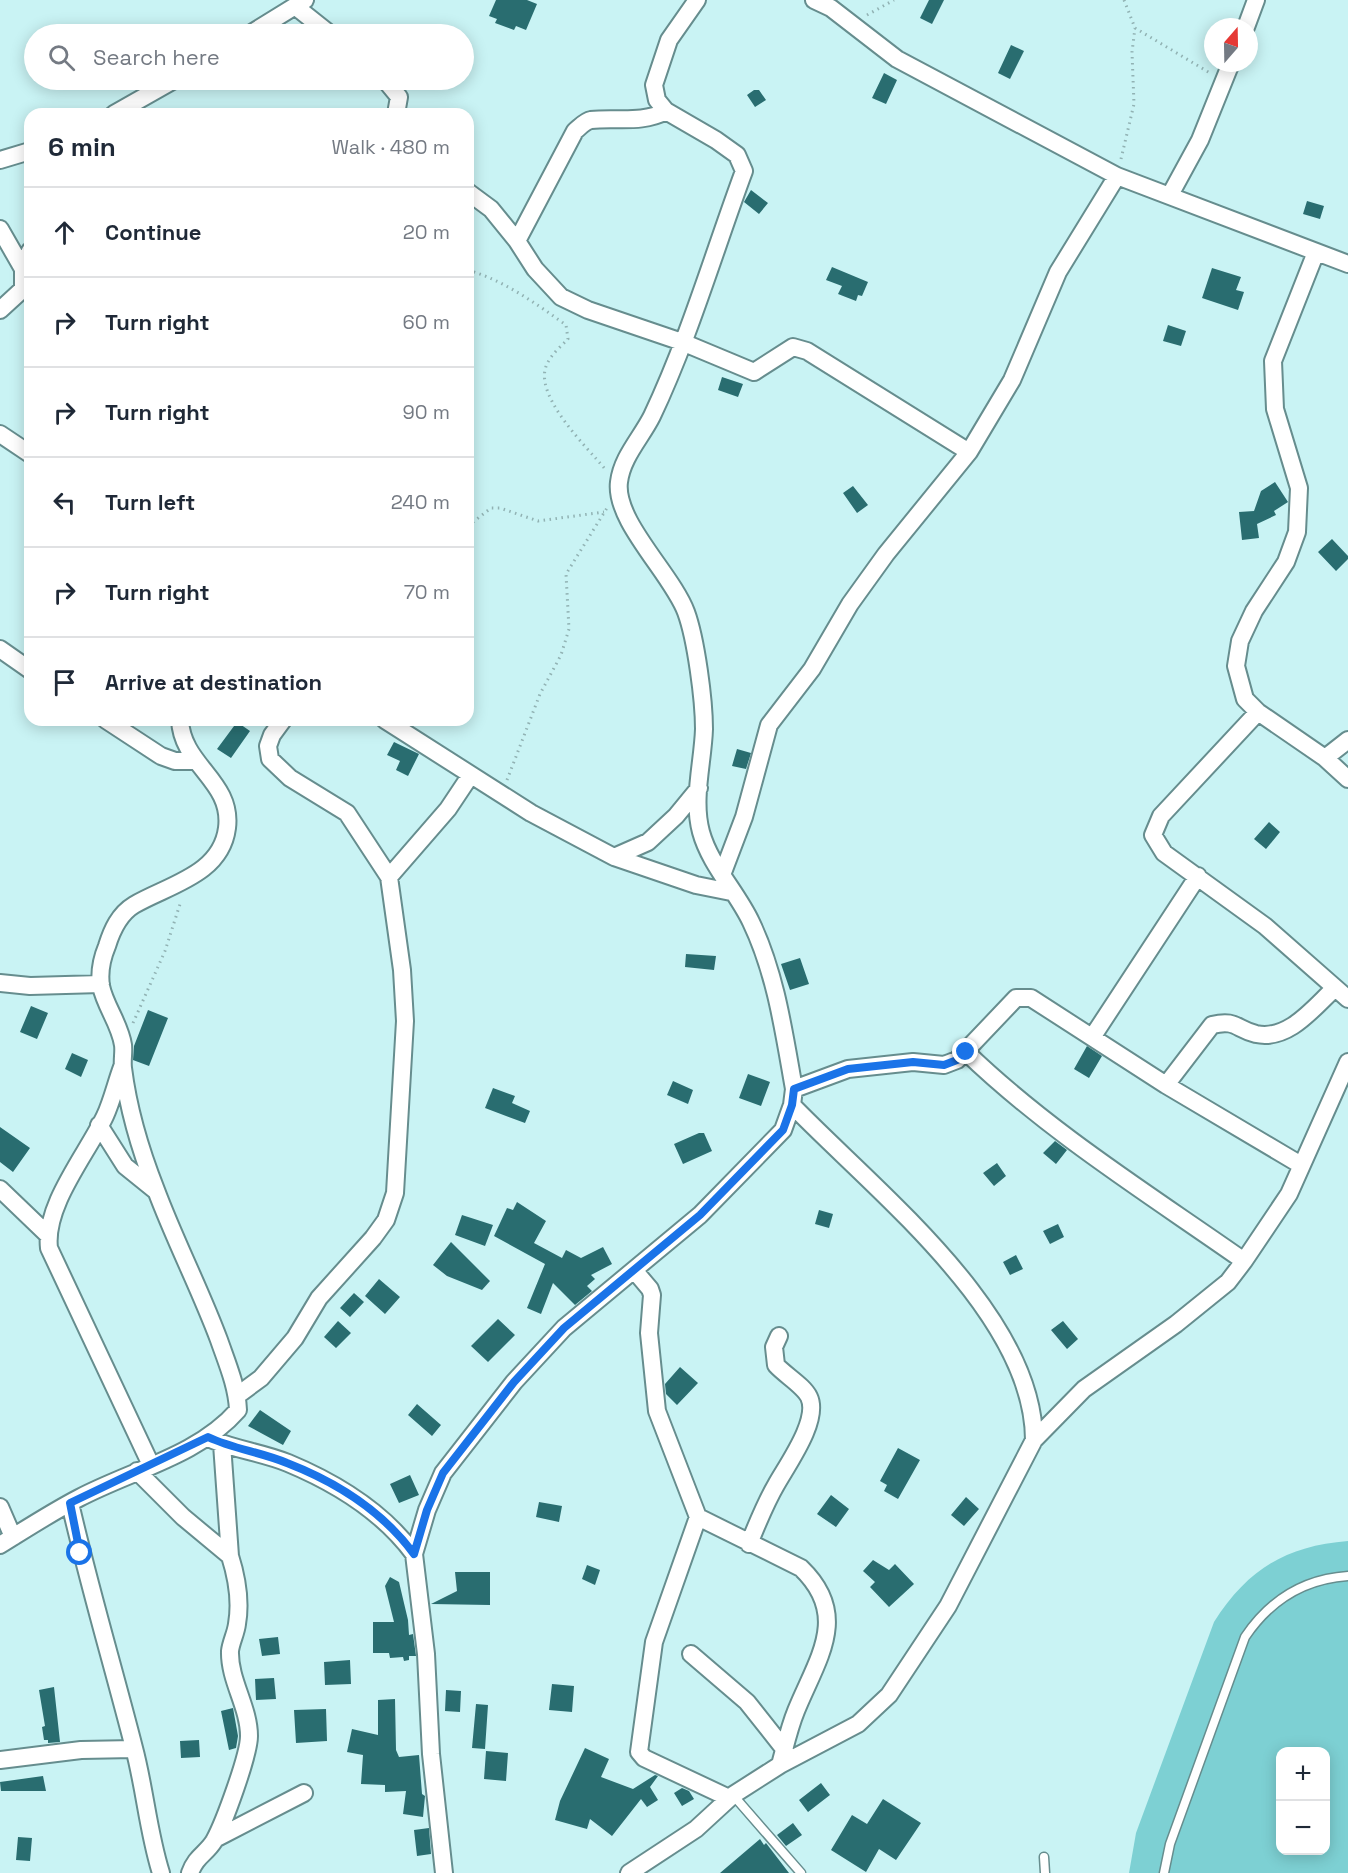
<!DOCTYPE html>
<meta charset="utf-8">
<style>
:root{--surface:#fff;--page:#f2f2f3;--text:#1f2937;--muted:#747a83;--line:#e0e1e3}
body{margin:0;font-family:"Space Grotesk",sans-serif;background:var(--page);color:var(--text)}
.controls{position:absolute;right:18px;bottom:18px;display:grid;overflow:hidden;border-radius:12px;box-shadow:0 3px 15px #0003}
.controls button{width:54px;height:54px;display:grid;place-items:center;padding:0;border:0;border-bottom:2px solid var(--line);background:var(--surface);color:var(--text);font:30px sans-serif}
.compass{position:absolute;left:1204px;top:18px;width:54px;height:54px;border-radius:50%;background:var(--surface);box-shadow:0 3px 15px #0003;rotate:20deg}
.stop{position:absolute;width:18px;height:18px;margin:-14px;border:4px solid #1a73e8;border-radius:50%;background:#fff}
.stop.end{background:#1a73e8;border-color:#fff;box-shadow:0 2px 6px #0008}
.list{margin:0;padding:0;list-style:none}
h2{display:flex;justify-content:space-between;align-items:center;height:78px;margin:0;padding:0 24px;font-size:26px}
h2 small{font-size:20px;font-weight:400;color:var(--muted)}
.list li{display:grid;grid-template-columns:39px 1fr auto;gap:18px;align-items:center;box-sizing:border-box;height:90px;padding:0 24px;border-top:2px solid var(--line)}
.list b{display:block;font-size:22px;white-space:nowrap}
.list em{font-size:20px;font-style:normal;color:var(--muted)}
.icon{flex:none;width:33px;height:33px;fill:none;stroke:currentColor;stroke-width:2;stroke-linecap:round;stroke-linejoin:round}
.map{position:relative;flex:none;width:1348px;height:1873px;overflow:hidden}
.search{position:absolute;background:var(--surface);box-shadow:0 3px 15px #0003;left:24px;top:24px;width:450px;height:66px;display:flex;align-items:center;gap:15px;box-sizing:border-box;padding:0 21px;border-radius:33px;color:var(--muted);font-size:22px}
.panel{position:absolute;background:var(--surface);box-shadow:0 3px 15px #0003;left:24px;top:108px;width:450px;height:618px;border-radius:18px}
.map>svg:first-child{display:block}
.green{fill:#7dd0d3;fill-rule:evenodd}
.building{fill:#296d70}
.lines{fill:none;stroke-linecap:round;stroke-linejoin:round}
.lane-casing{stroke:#668d8e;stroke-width:11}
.street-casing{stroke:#668d8e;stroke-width:20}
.path{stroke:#91b2b3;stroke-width:3;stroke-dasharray:1.5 4.5;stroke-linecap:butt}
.lane{stroke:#fff;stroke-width:8}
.street{stroke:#fff;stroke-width:16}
.route{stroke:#1a73e8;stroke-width:8}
</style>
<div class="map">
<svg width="1348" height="1873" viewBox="0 0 1348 1873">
<rect width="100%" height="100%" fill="#c9f3f4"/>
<path class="green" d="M1348 1541V1873H1129L1136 1833 1214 1622C1248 1569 1286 1546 1348 1541ZM1280 1752H1326V1850H1280Z"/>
<path class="building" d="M496 0H527L537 4 526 30 516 26 514 30 495 23 497 19 489 16Z
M929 0H944L932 24 920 18Z
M1011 45 1024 51 1010 79 998 73Z
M884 73 897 80 886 104 872 98Z
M754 90H759L766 100 755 107 747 95Z
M751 190 768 203 759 214 744 202Z
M1307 201 1324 206 1320 219 1303 214Z
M832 267 868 282 862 296 858 295 856 301 838 294 842 286 826 280Z
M1212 268 1241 277 1236 290 1244 292 1238 310 1202 298Z
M1168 325 1186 331 1181 346 1163 341Z
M722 377 743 384 738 397 718 390Z
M1275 482 1288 502 1274 511 1276 515 1257 524 1259 538 1242 540 1239 512 1254 511 1261 491Z
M853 486 868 505 857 513 843 493Z
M1332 539 1348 556V559L1336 571 1318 552Z
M237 722 250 731 231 758 217 749Z
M394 742 419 754 408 776 396 770 400 761 387 755Z
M737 749 751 753 746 769 732 766Z
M1269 822 1280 832 1266 849 1254 839Z
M686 954 716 956 714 970 685 967Z
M800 958 809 984 790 990 781 964Z
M31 1006 48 1013 37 1039 20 1032Z
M148 1010 168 1018 149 1066 133 1060 134 1046Z
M1087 1046 1102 1056 1089 1078 1074 1069Z
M72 1053 88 1060 81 1077 65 1069Z
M748 1074 770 1082 761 1106 739 1098Z
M673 1081 693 1090 688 1104 667 1095Z
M493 1088 515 1096 512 1103 530 1111 525 1123 485 1108Z
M0 1127 30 1148 13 1172 0 1162Z
M699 1133H704L712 1151 683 1164 674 1144Z
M1055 1141 1067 1150 1056 1164 1043 1153Z
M997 1163 1006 1176 994 1186 983 1173Z
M517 1202 546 1221 534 1243 562 1258 566 1250 581 1258 603 1247 612 1264 591 1275 595 1279 587 1286 592 1291 575 1305 553 1283 541 1314 527 1308 545 1264 494 1236 507 1208 513 1210Z
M819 1210 833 1214 829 1228 815 1224Z
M462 1215 493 1225 485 1246 455 1235Z
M1058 1224 1064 1237 1050 1244 1043 1231Z
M451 1242 490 1281 482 1290 447 1276 433 1265Z
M1016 1255 1023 1269 1010 1275 1003 1262Z
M379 1279 400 1297 385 1314 365 1296Z
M354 1293 364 1302 350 1317 340 1308Z
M498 1319 515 1335 488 1362 471 1346Z
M338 1321 351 1333 336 1348 324 1337Z
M1063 1321 1078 1339 1067 1349 1051 1330Z
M680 1367 698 1383 677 1405 666 1394 665 1384Z
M417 1404 441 1425 432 1436 408 1415Z
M260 1410 291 1431 283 1445 248 1426Z
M898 1448 920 1460 898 1499 884 1491 887 1485 880 1481Z
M410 1475 419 1495 399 1503 390 1484Z
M831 1495 849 1509 836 1527 817 1514Z
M966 1497 979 1509 964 1526 951 1515Z
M539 1502 562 1506 559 1522 536 1517Z
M873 1560 889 1570 895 1564 914 1584 889 1607 870 1587 875 1582 863 1571Z
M587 1565 600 1570 595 1585 582 1579Z
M455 1572H490V1605L431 1604 457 1591Z
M390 1577 399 1582 408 1620 409 1635 413 1634 416 1656H409V1660L404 1661 403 1657 390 1658 389 1653H373V1622H394L385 1586Z
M278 1637 280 1654 262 1656 259 1639Z
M350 1660 351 1684 325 1685 324 1662Z
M274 1678 276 1699 256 1700 255 1679Z
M552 1684 574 1686 572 1712 549 1710Z
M54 1687 60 1742 48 1743V1740H44L42 1727 45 1726 39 1690Z
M446 1690 461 1691 460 1712 445 1711Z
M395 1699 396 1750 399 1757 419 1755 422 1794 425 1796 423 1817 403 1814 406 1791 385 1792V1785L361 1784 363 1755 347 1752 352 1729 378 1735V1700Z
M476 1704 488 1705 485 1749 472 1748Z
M233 1708 238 1736 236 1748 229 1750 221 1711Z
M326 1709 327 1741 296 1743 294 1710Z
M199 1740 200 1757 181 1758 180 1741Z
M585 1748 609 1759 601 1777 633 1789 655 1775 658 1776 650 1787 658 1800 647 1807 641 1799 612 1836 590 1819 587 1829 555 1820 560 1801Z
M486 1751 508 1753 506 1781 484 1779Z
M43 1776 46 1791H1L0 1782Z
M821 1783 830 1795 808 1812 799 1800Z
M682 1788 689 1791 694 1799 682 1806 674 1793Z
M883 1799 921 1823 896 1860 879 1849 866 1872 831 1850 852 1815 867 1824Z
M793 1823 802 1835 786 1846 777 1835Z
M429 1828 431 1854 417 1856 414 1830Z
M18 1837 32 1838 30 1861 16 1860Z
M760 1839 764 1845 766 1843 789 1873H720Z"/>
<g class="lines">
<g class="lane-casing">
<path id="lane" d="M733 1795 801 1873
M1044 1857 1045 1873
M1164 1873 1170 1844 1245 1637C1270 1600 1303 1579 1348 1576"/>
</g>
<g class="street-casing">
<path id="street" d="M814 0 831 8 897 59 1117 176 1348 264
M296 7 330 34
M1246 27 1256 0
M250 34 305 0
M385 80 399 97 396 114
M114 114 174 80
M0 160 30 151
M468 192 491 209 517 241 535 269 561 297 588 310 682 342 754 372 793 347 807 351 969 452
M1170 195 1200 140 1231 63
M0 229 23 269
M517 241 575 131C580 127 585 121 591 120 616 117 642 124 666 111
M1316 252 1273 361 1275 409 1299 488 1297 532 1286 562 1254 611 1240 641 1236 666 1245 699 1258 712 1325 758 1348 779
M0 310 23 289V269L30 251
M0 434 30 454
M0 649 30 670
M1258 712 1161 816 1153 835 1164 853 1265 926 1348 999
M106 720 161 756 175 761H194
M385 720 531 813 614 857 696 885 731 892
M1325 758 1348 740
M614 857 648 842 676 816 699 788
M722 875 744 817 769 725 812 669 850 604 886 554 969 452 1012 380 1058 272 1117 176
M389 877 448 809 470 776
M0 983 30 986 101 984
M1093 1036 1198 876
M966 1052C1049 1132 1150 1195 1244 1261
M122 1067C116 1083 112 1101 105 1116 87 1154 44 1205 49 1248L151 1465
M1166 1085 1212 1025C1236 1019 1236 1029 1256 1034 1289 1041 1314 1007 1335 988
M794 1089 848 1069 913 1062 944 1065 957 1060 1016 998H1031L1166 1085 1301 1165
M792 1105C874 1190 1034 1314 1034 1440
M99 1125 125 1166 156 1191
M0 1189 48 1235
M634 1270 650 1289 652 1295 649 1333 657 1411 698 1517 801 1568C851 1616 817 1659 796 1711 789 1728 785 1747 780 1765
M238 1395 261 1378 295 1338 319 1298 373 1238 386 1220 395 1193 405 1021 402 970 389 877 347 813 290 778 270 759 268 746 272 735 283 720
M213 1440C237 1450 264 1453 288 1463 336 1483 383 1512 414 1554
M137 1471 183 1517 230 1556
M70 1503C89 1586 113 1666 134 1748 145 1789 148 1832 161 1873
M0 1507 13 1537
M698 1517 654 1642 639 1752 644 1758 729 1798
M749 1544C757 1524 765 1504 776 1485 787 1465 820 1420 809 1397 804 1386 785 1375 776 1365L774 1347 779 1336
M0 1545C26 1529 52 1512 79 1498 132 1470 198 1456 238 1410 237 1386 227 1363 219 1340 200 1289 175 1241 156 1190 141 1152 128 1108 123 1068 122 1060 124 1052 123 1045 120 1024 105 1006 101 986 99 972 102 958 107 946 112 930 119 914 134 905 168 885 221 875 227 828 233 781 182 766 180 720
M691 1654 747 1702 785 1750
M0 1760 81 1750 134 1749
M215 1839 304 1793
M190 1873C196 1856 206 1854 214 1841 224 1823 249 1755 249 1736 249 1707 229 1680 230 1651 231 1642 236 1633 237 1624 241 1601 237 1578 230 1556L222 1444
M444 1873 431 1754 426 1654 414 1554 427 1510 443 1473 514 1382 564 1328 700 1215 783 1130 792 1105 794 1089C784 1033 776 974 751 922 737 892 710 865 701 832 692 799 703 762 704 729 704 700 696 639 686 612 672 574 614 521 619 482 622 457 641 438 652 416 689 338 714 252 744 171L737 155 716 140 666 111 657 100 654 85 669 40 697 0
M629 1873 696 1829 733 1795 780 1765 858 1724 889 1695 948 1606 1034 1440 1084 1389 1176 1324 1228 1282 1244 1261 1289 1194 1348 1062"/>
</g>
<path class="path" d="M1124 0 1135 28 1210 73
M867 15 894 0
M1121 159 1134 104 1132 52 1135 28
M468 270C505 281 535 303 566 325L568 339C561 346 551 355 547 364 532 395 587 447 605 469
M468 526 491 508H500L538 521 604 512
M507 780 540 694 561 655 569 629 566 574 607 508
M133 1023 165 951 181 901"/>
<use href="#lane" class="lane"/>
<use href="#street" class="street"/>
</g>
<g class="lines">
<path class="route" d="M80 1553 70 1503 208 1437C233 1449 261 1452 287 1463 336 1482 383 1512 414 1554L427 1510 443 1473 514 1382 564 1328 700 1215 783 1130 792 1105 794 1089 848 1069 913 1062 944 1065 957 1060 966 1052"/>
</g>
</svg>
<div class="controls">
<button>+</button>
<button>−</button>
</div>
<svg class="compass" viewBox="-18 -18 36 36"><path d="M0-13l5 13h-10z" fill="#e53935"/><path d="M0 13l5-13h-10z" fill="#747a83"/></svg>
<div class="stop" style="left:80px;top:1553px"></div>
<div class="stop end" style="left:966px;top:1052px"></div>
<div class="search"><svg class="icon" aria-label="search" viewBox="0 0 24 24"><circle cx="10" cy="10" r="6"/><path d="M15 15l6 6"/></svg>Search here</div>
<section class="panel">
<h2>6 min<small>Walk · 480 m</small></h2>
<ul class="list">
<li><svg class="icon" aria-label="ahead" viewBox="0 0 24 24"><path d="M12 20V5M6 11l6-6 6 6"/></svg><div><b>Continue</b></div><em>20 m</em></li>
<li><svg class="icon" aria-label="right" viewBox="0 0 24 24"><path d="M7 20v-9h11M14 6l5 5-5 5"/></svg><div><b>Turn right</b></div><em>60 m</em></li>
<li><svg class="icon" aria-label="right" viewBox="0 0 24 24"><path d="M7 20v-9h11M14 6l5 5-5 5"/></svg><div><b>Turn right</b></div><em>90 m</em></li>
<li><svg class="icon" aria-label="left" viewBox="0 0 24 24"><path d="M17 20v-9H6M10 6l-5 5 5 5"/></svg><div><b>Turn left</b></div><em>240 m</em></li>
<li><svg class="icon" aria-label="right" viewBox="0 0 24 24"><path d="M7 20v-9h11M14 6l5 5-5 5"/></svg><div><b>Turn right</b></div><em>70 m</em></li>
<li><svg class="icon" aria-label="arrive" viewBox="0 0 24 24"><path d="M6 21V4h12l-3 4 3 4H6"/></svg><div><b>Arrive at destination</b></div></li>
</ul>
</section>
</div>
